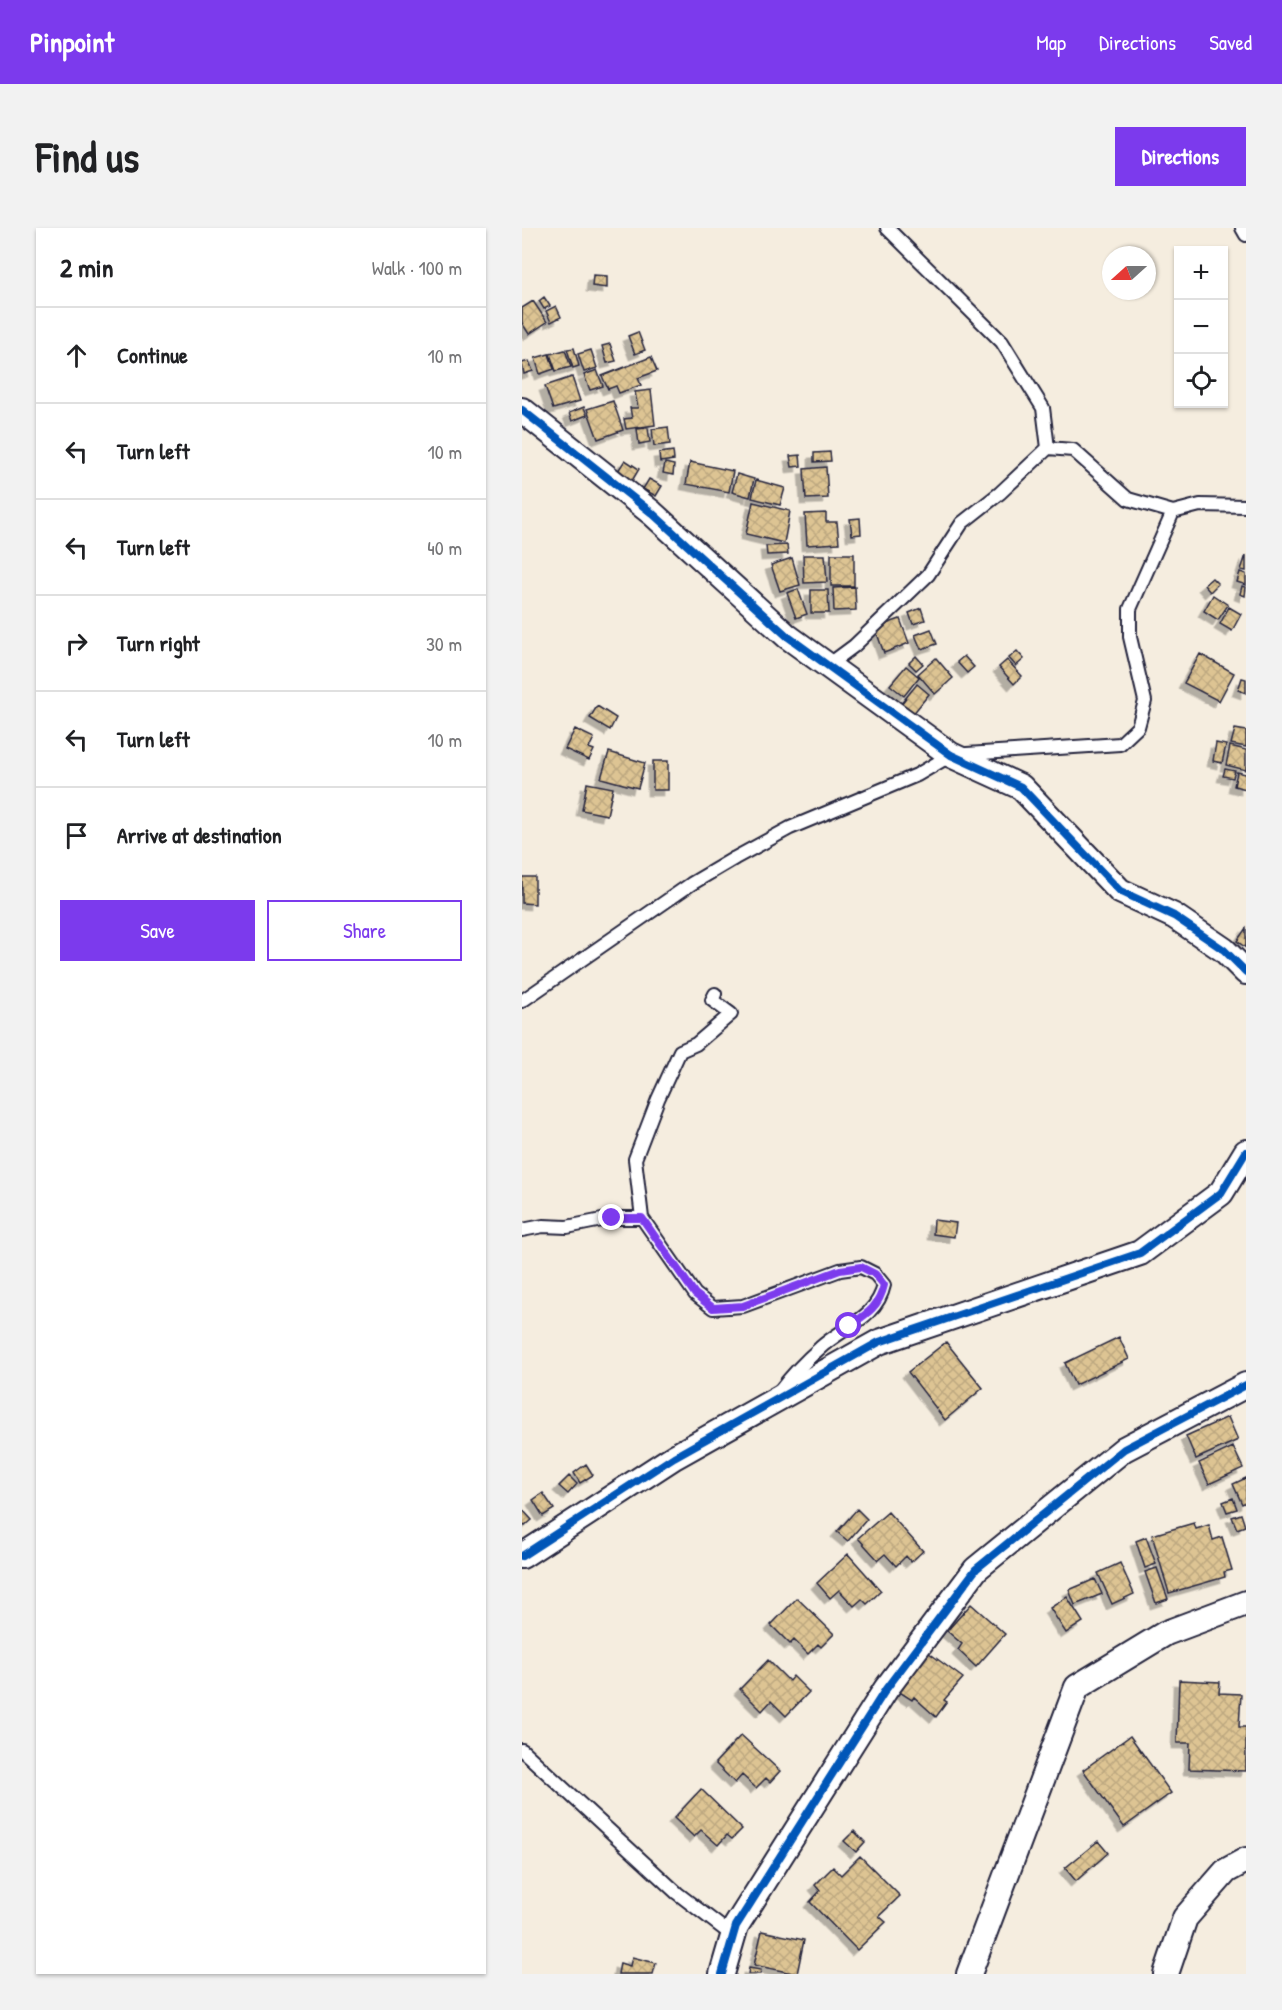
<!DOCTYPE html>
<meta charset="utf-8">
<style>
:root{--surface:#fff;--page:#f2f2f2;--text:#202124;--muted:#757577;--line:#e0e0e0;--accent:#7c3aed}
body{margin:0;font-family:"Patrick Hand",sans-serif;background:var(--page);color:var(--text)}
.controls{position:absolute;right:18px;top:18px;display:grid;overflow:hidden;border-radius:0px;box-shadow:0 2px 4px #0004}
.controls button{width:54px;height:54px;display:grid;place-items:center;padding:0;border:0;border-bottom:2px solid var(--line);background:var(--surface);color:var(--text);font:30px sans-serif}
.compass{position:absolute;left:580px;top:18px;width:54px;height:54px;border-radius:50%;background:var(--surface);box-shadow:0 2px 4px #0004;rotate:249deg}
.stop{position:absolute;width:18px;height:18px;margin:-14px;border:4px solid #7c3aed;border-radius:50%;background:#fff}
.stop.end{background:#7c3aed;border-color:#fff;box-shadow:0 2px 6px #0008}
.list{margin:0;padding:0;list-style:none}
h2{display:flex;justify-content:space-between;align-items:center;height:78px;margin:0;padding:0 24px;font-size:26px}
h2 small{font-size:20px;font-weight:400;color:var(--muted)}
.list li{display:grid;grid-template-columns:39px 1fr auto;gap:18px;align-items:center;box-sizing:border-box;height:96px;padding:0 24px;border-top:2px solid var(--line)}
.list b{display:block;font-size:22px;white-space:nowrap}
.list em{font-size:20px;font-style:normal;color:var(--muted)}
.actions{display:flex;gap:12px;padding:18px 24px}
.actions a{flex:1;padding:14px 0;border:2px solid var(--accent);border-radius:0px;text-align:center;font-size:21px;color:var(--accent)}
.actions .main{background:var(--accent);color:#fff}
.icon{flex:none;width:33px;height:33px;fill:none;stroke:currentColor;stroke-width:2;stroke-linecap:round;stroke-linejoin:round}
.map{position:relative;flex:none;width:724px;height:1746px;overflow:hidden;border-radius:0px}
header{display:flex;align-items:center;gap:36px;box-sizing:border-box;height:84px;padding:0 30px;background:var(--accent);color:#fff}
header strong{font-size:28px}
nav{display:flex;gap:33px;margin-inline-start:auto;font-size:21px}
.intro{display:flex;align-items:center;justify-content:space-between;box-sizing:border-box;height:144px;padding:0 36px}
h1{margin:0;font-size:42px}
.button{padding:15px 27px;border-radius:0px;background:var(--accent);color:#fff;font-size:21px;font-weight:700}
main{display:flex;gap:36px;padding:0 36px}
aside{flex:1;background:var(--surface);border-radius:0px;box-shadow:0 2px 4px #0004}
.map>svg:first-child{display:block}
.building{fill:url(#building-cross-hatch);stroke:#22223b;stroke-width:1.5;filter:url(#shadow)}
.lines{fill:none;stroke-linecap:round;stroke-linejoin:round}
.service-casing{stroke:#22223b;stroke-width:16}
.minor-casing{stroke:#22223b;stroke-width:28}
.service{stroke:#fff;stroke-width:12}
.minor{stroke:#fff;stroke-width:24}
.cycleway-casing{stroke:#fff;stroke-width:11}
.cycleway{stroke:#0057b8;stroke-width:8}
.route{stroke:#7c3aed;stroke-width:8}
</style>
<header>
<strong>Pinpoint</strong>
<nav><a>Map</a><a>Directions</a><a>Saved</a></nav>
</header>
<div class="intro"><h1>Find us</h1><a class="button">Directions</a></div>
<main>
<aside>
<h2>2 min<small>Walk · 100 m</small></h2>
<ul class="list">
<li><svg class="icon" aria-label="ahead" viewBox="0 0 24 24"><path d="M12 20V5M6 11l6-6 6 6"/></svg><div><b>Continue</b></div><em>10 m</em></li>
<li><svg class="icon" aria-label="left" viewBox="0 0 24 24"><path d="M17 20v-9H6M10 6l-5 5 5 5"/></svg><div><b>Turn left</b></div><em>10 m</em></li>
<li><svg class="icon" aria-label="left" viewBox="0 0 24 24"><path d="M17 20v-9H6M10 6l-5 5 5 5"/></svg><div><b>Turn left</b></div><em>40 m</em></li>
<li><svg class="icon" aria-label="right" viewBox="0 0 24 24"><path d="M7 20v-9h11M14 6l5 5-5 5"/></svg><div><b>Turn right</b></div><em>30 m</em></li>
<li><svg class="icon" aria-label="left" viewBox="0 0 24 24"><path d="M17 20v-9H6M10 6l-5 5 5 5"/></svg><div><b>Turn left</b></div><em>10 m</em></li>
<li><svg class="icon" aria-label="arrive" viewBox="0 0 24 24"><path d="M6 21V4h12l-3 4 3 4H6"/></svg><div><b>Arrive at destination</b></div></li>
</ul>
<div class="actions"><a class="main">Save</a><a>Share</a></div>
</aside>
<div class="map">
<svg width="724" height="1746" viewBox="0 0 724 1746">
<defs>
<pattern id="building-cross-hatch" width="8" height="8" patternUnits="userSpaceOnUse" patternTransform="scale(1.5)"><rect width="8" height="8" fill="#ddc493"/><path d="M0 0l8 8M0 8l8-8" fill="none" stroke="#bda880"/></pattern>
<filter id="shadow"><feDropShadow dx="-5.5" dy="5.5" stdDeviation="0" flood-color="#0004"/></filter>
</defs>
<rect width="100%" height="100%" fill="#f5eddf"/>
<filter id="ink" filterUnits="userSpaceOnUse"><feTurbulence type="fractalNoise" baseFrequency=".0167" numOctaves="2"/><feDisplacementMap in="SourceGraphic" scale="12" xChannelSelector="R" yChannelSelector="G"/><feConvolveMatrix kernelMatrix="1 2 1 2 8 2 1 2 1" color-interpolation-filters="sRGB"/></filter>
<g filter="url(#ink)">
<path class="building" d="M71 47 85 48V60L70 58Z
M22 69 28 78 22 81 17 73Z
M11 73 25 94 7 106 0 95V80Z
M34 78 39 89 29 94 24 83Z
M116 104 123 122 113 126 106 108Z
M88 116 94 133 85 135 80 118Z
M52 120 57 138 51 140 45 121Z
M43 122 49 139 34 143 28 126Z
M69 122 75 140 62 144 56 126Z
M27 126 32 141 18 146 13 130Z
M129 129 135 143 116 150 119 157 97 165 94 158 86 161 80 148Z
M7 133 11 143 2 146 0 135Z
M75 142 81 158 68 162 62 147Z
M50 149 58 173 31 181 23 158Z
M129 162 133 197 104 201 102 191 110 190 108 180H116L113 164Z
M91 173 101 202 76 211 65 181Z
M62 179 65 187 50 193 47 185Z
M146 199 148 216 132 218 130 201Z
M126 200 128 214 117 216 115 201Z
M151 223 152 232 138 234 137 225Z
M308 224 309 233 292 234V225Z
M278 227 279 238 270 239 268 228Z
M103 232 117 241 110 253 96 243Z
M168 234 211 243 207 264 164 256Z
M143 235 152 237 151 247 141 245Z
M304 239 306 270 284 271 282 241Z
M215 246 232 251 228 269 210 264Z
M127 251 140 258 134 268 121 261Z
M234 252 263 260 258 277 230 270Z
M231 274 268 283 262 315 224 306Z
M304 285V294H315L317 315 285 317 283 286Z
M338 290 339 306 330 307 328 291Z
M265 317 266 326 245 327 244 318Z
M309 326H332V358H309Z
M281 327H303L305 354 282 355Z
M724 327V343L719 342Z
M270 330 278 357 258 363 249 337Z
M718 344 724 346V357L715 354Z
M690 350 696 356 688 364 682 357Z
M720 358 724 359 723 368 718 366Z
M333 359 334 382 312 383 311 360Z
M276 361 285 386 274 390 265 365Z
M289 362H306L307 385H289Z
M691 367 706 377 696 392 682 383Z
M707 379 719 386 710 403 698 396Z
M399 380 403 392 391 396 387 385Z
M378 391 387 415 362 425 353 400Z
M409 401 415 416 399 421 393 407Z
M495 423 502 431 494 438 487 430Z
M678 426 712 445 697 473 662 455Z
M394 428 401 436 394 442 387 435Z
M442 428 452 439 445 445 435 434Z
M414 430 431 450 413 466 396 446Z
M485 432 500 448 492 456 477 439Z
M384 438 397 449 382 468 368 457Z
M720 450 724 451V465L716 462Z
M395 456 407 466 391 486 379 476Z
M75 478 94 490 88 502 68 490Z
M53 501 72 510 67 520 72 522 67 532 43 521Z
M713 501 724 503V519L709 516Z
M694 515 704 517 700 535 691 533Z
M708 518 724 522V542L704 537Z
M87 524 123 535 116 560 79 550Z
M131 533H146V562H131Z
M703 541 713 543 711 550 701 548Z
M715 544 724 546V561L712 558Z
M65 555 91 560 85 587 60 582Z
M0 649H13V676L0 675Z
M724 700V720L715 713Z
M412 992 434 995 432 1009 411 1006Z
M597 1109 607 1131 553 1157 543 1135Z
M424 1114 461 1160 423 1192 386 1144Z
M706 1189 716 1212 674 1231 664 1208Z
M711 1219 721 1240 687 1256 677 1235Z
M64 1236 71 1247 58 1255 52 1245Z
M47 1248 55 1256 46 1266 37 1258Z
M724 1250V1274L720 1276 711 1256Z
M21 1265 32 1281 21 1288 11 1272Z
M711 1270 715 1281 705 1284 701 1274Z
M0 1281 10 1292 3 1298 0 1296Z
M335 1281 345 1291 326 1313 315 1304Z
M366 1284 401 1323 389 1334 384 1328 374 1338 363 1326 356 1332 336 1310Z
M719 1286 723 1298 715 1301 710 1289Z
M672 1295 674 1301 687 1297 691 1312 700 1309 710 1342 702 1344 703 1349 647 1365 630 1307Z
M624 1309 634 1336 623 1340 614 1313Z
M326 1326 359 1363 345 1376 340 1371 332 1378 317 1362 308 1370 295 1355Z
M598 1335 612 1366 590 1376 576 1345Z
M635 1340 646 1371 634 1375 623 1344Z
M573 1351 580 1366 553 1377 547 1362Z
M545 1369 561 1394 544 1405 528 1380Z
M275 1370 312 1406 299 1419 296 1416 286 1426 272 1412 268 1416 249 1397Z
M449 1376 483 1406 454 1439 436 1422 440 1416 425 1403Z
M399 1419 441 1450 422 1472 425 1474 414 1489 392 1469 390 1472 376 1463Z
M246 1432 267 1453 271 1448 287 1464 264 1488 249 1473 240 1483 218 1461Z
M657 1452 698 1454 697 1465 719 1466 717 1499H724V1543L667 1541 668 1515H655Z
M219 1507 258 1543 248 1554 244 1550 234 1560 220 1547 213 1555 193 1535Z
M608 1508 649 1565 602 1599 561 1542Z
M179 1561 220 1601 210 1611 205 1607 196 1617 179 1602 172 1609 152 1590Z
M332 1603 343 1614 334 1624 322 1613Z
M576 1613 586 1625 554 1653 543 1640Z
M338 1628 378 1668 357 1688 364 1694 335 1722 288 1674 298 1663 293 1657 311 1639 319 1647Z
M240 1703 282 1712 275 1746 232 1737Z
M110 1729 134 1735 131 1746H96L98 1735 108 1738Z
M227 1740 239 1742 238 1746H226Z"/>
<g class="lines">
<g class="service-casing">
<path id="service" d="M365 0 480 114 521 180 526 220
M720 0 724 7
M305 438 332 418 406 347 440 295 478 265 526 220 551 222 606 271 651 284 678 277 724 278
M193 766 190 772 209 786 174 816 158 823 136 871 113 931 120 990 173 1066 191 1080 221 1078 318 1042 339 1039 353 1046 362 1057C355 1090 321 1099 298 1120 283 1133 269 1148 257 1164
M0 773 169 656 213 630 268 600 395 547 429 527 598 516 616 499 623 473 608 409V381L651 284
M0 1002 21 998 45 999 90 990H120
M0 1522 155 1665 211 1708"/>
</g>
<g class="minor-casing">
<path id="minor" d="M0 182 130 285 265 408 429 527 499 559 598 663 652 688 702 722 724 744
M0 1328 152 1229 357 1114 618 1025 699 965 724 924
M200 1746 214 1698 364 1461 454 1341 602 1221 724 1157
M447 1746 555 1459 644 1405 724 1375
M644 1746 663 1690 704 1643 724 1632"/>
</g>
<use href="#service" class="service"/>
<use href="#minor" class="minor"/>
<g class="cycleway-casing">
<path id="cycleway" d="M0 182 130 285 265 408 429 527 499 559 598 663 652 688 702 722 724 744
M0 1328 152 1229 357 1114 618 1025 699 965 724 924
M200 1746 214 1698 364 1461 454 1341 602 1221 724 1157"/>
</g>
<use href="#cycleway" class="cycleway"/>
</g>
</g>
<g class="lines" filter="url(#ink)">
<path class="route" d="M90 990H120L173 1066 191 1080 221 1078 318 1042 339 1039 353 1046 362 1057C357 1079 345 1086 327 1098"/>
</g>
</svg>
<div class="controls">
<button>+</button>
<button>−</button>
<button><svg class="icon" aria-label="locate" viewBox="0 0 24 24"><circle cx="12" cy="12" r="6"/><path d="M12 2v4M12 18v4M2 12h4M18 12h4"/></svg></button>
</div>
<svg class="compass" viewBox="-18 -18 36 36"><path d="M0-13l5 13h-10z" fill="#e53935"/><path d="M0 13l5-13h-10z" fill="#757577"/></svg>
<div class="stop" style="left:327px;top:1098px"></div>
<div class="stop end" style="left:90px;top:990px"></div>
</div>
</main>
